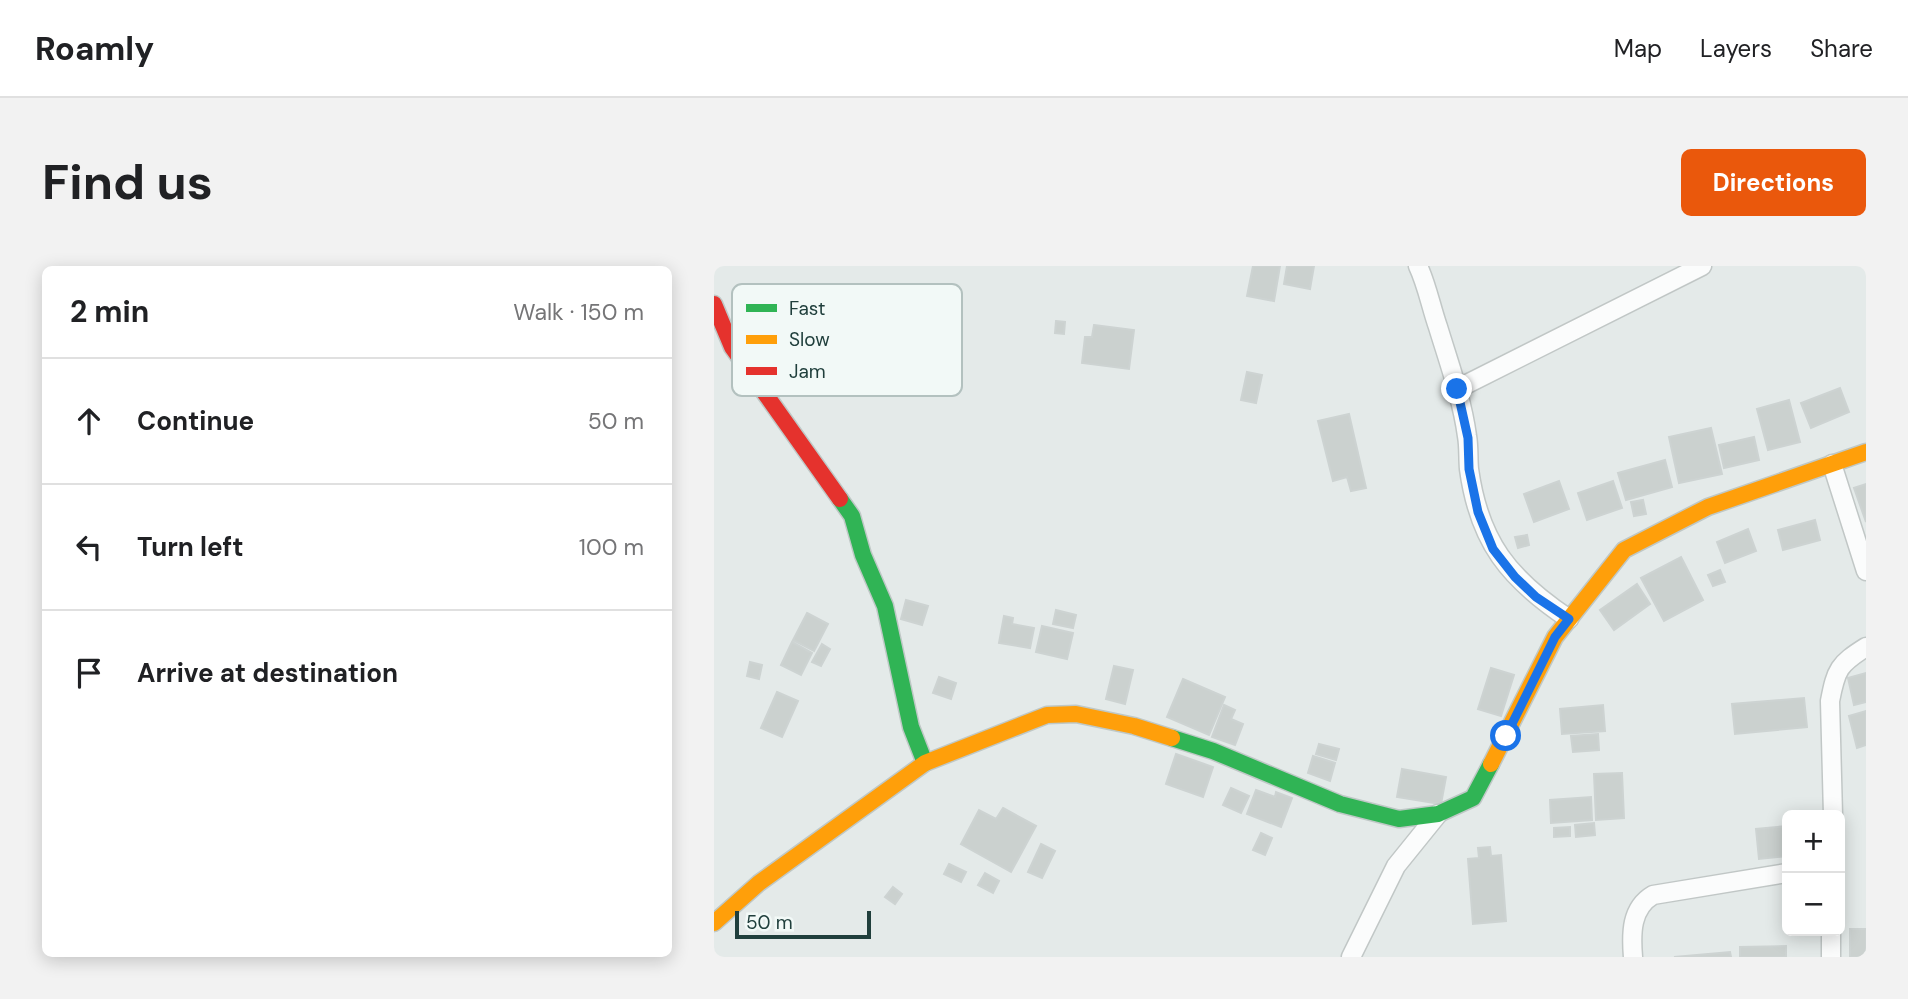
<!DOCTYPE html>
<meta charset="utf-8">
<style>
:root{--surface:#fff;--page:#f2f2f2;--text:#202124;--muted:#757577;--line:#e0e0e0;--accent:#ea580c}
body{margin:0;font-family:"DM Sans",sans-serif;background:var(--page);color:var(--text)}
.controls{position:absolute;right:21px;bottom:21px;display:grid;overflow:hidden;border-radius:10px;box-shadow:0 4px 18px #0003}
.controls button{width:63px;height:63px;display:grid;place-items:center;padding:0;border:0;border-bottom:2px solid var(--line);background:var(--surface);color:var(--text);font:35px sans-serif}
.scale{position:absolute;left:21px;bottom:18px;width:136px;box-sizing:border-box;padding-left:7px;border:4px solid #203f3c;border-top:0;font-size:19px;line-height:24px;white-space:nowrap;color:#203f3c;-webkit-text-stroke:5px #f2f9f7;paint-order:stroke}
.stop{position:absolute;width:21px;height:21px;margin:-16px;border:5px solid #1a73e8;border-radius:50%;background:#fff}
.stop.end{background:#1a73e8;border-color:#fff;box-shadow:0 2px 7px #0008}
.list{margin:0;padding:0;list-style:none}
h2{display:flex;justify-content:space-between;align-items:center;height:91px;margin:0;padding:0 28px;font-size:30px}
h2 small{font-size:23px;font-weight:400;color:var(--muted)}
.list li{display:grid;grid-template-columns:46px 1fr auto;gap:21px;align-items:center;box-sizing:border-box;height:126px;padding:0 28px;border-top:2px solid var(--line)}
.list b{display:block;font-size:26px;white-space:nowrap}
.list em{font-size:23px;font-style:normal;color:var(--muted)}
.icon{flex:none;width:38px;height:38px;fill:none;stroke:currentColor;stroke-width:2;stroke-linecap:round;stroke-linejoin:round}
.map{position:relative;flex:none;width:1152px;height:691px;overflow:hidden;border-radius:10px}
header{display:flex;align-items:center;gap:42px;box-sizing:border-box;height:98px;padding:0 35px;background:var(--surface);border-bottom:2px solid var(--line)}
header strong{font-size:33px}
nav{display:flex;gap:38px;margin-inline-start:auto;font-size:24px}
.intro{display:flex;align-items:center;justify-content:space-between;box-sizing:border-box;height:168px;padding:0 42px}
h1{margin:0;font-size:49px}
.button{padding:18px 32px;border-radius:10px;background:var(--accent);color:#fff;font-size:24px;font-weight:700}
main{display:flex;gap:42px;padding:0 42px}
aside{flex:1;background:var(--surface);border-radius:10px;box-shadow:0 4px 18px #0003}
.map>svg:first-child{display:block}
.building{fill:#cbd1cf;stroke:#cdd3d2;stroke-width:2}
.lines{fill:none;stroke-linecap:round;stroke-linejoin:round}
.street-casing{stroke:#c1c7c6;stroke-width:21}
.fast-casing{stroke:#bfc8c6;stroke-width:19}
.slow-casing{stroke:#bfc8c6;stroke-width:19}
.jam-casing{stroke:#bfc8c6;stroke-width:19}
.street{stroke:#fbfcfc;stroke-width:18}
.fast{stroke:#30b455;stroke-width:16}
.slow{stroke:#ff9f0a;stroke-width:16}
.jam{stroke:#e5322d;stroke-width:16}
.route{stroke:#1a73e8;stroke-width:9}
.key{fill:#f2f9f7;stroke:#b3c1bf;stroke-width:2}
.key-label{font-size:19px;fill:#203f3c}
</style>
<header>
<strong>Roamly</strong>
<nav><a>Map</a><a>Layers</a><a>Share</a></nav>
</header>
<div class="intro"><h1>Find us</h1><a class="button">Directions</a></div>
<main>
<aside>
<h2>2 min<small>Walk · 150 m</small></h2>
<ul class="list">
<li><svg class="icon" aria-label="ahead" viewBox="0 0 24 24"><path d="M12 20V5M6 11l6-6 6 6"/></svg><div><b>Continue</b></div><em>50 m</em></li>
<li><svg class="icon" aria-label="left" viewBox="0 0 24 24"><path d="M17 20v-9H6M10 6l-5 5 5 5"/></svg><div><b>Turn left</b></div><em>100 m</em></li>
<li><svg class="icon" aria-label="arrive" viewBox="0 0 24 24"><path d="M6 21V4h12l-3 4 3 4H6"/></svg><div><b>Arrive at destination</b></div></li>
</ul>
</aside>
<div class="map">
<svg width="1152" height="691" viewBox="0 0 1152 691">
<rect width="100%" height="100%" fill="#e4eae9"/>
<path class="building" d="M539 0H566L560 35 533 30Z
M573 0H600L596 23 570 18Z
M342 55 351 56 350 68 341 67Z
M380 59 420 64 415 103 368 97 371 71H378Z
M533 106 548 109 542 137 527 134Z
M1126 122 1135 146 1097 162 1087 137Z
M1075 134 1086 176 1054 184 1043 143Z
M635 148 652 222 637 225 633 211 619 215 604 155Z
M997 162 1008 208 965 217 955 171Z
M1040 171 1045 194 1010 202 1005 179Z
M951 194 958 221 912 234 904 207Z
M845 215 855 243 820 256 810 228Z
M899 215 908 242 873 254 864 227Z
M1152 218V256L1140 222Z
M929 234 932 248 920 250 917 236Z
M1101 254 1106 274 1069 284 1064 264Z
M1034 263 1042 285 1011 297 1003 276Z
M813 269 815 279 804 282 801 271Z
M967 291 989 334 950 355 927 312Z
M1006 304 1011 316 999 320 994 309Z
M923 318 936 338 900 364 886 344Z
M192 334 214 340 208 359 187 353Z
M342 344 362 349 359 362 339 358Z
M93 347 114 358 100 385 79 374Z
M290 350 299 352 298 358 320 362 316 382 285 377Z
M328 360 359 367 353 393 322 386Z
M78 376 98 387 87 409 67 399Z
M108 378 116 383 107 400 98 396Z
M36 396 48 399 45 413 33 410Z
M400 400 419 404 411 438 392 433Z
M777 402 800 409 787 450 764 443Z
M1152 407V436L1140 439 1134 412Z
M225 411 242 417 237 433 219 427Z
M469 413 511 431 495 469 453 451Z
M63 426 84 435 68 471 47 462Z
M1090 432 1093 461 1021 468 1018 438Z
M510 439 521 444 517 453 529 458 521 479 498 471Z
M889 439 891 465 848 468 846 443Z
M1152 445V479L1143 482 1135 450Z
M884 468 885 484 859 486 857 470Z
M605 478 625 483 622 494 602 488Z
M462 488 499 501 489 531 452 518Z
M599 490 621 497 616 515 594 507Z
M688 503 732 511 727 538 683 531Z
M908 507 910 552 882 554 880 508Z
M517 522 535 530 527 547 509 539Z
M542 524 561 531 562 526 578 532 567 561 533 548Z
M877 531 878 554 837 557 836 534Z
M289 542 322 560 297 606 247 578 265 544 282 553Z
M880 557 881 569 862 571 861 559Z
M1073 560V590L1045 593 1042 563Z
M856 561V570L840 571V562Z
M547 567 558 572 551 589 539 584Z
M327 578 341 585 328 612 314 606Z
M776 581 777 590 787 589 792 655 759 658 754 593 765 592 764 582Z
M235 598 252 606 247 616 230 608Z
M271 607 285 615 279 627 264 619Z
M179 621 188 628 181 638 171 631Z
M1136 663H1152V691H1136Z
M1072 680V691H1026V681Z
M1016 686 1017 691H960Z"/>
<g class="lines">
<g class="street-casing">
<path id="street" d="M704 0C713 19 717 41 724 61 735 97 748 133 753 170 755 181 754 192 755 203 765 276 795 313 855 353
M743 123 988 0
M1118 198 1152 305
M1119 549 1116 435C1122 403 1125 398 1152 381
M637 691 682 600 724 548
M919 691C917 667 917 642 939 629L1073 607
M1117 691V665"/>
</g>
<g class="fast-casing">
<path id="fast" d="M126 233 138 250 149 289 171 340 197 461 211 497
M458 472 499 485 626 538 685 553 724 548 759 532 777 498"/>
</g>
<g class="slow-casing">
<path id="slow" d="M777 498 841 371 910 284 994 241 1152 186
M0 657 45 617 211 497 333 449 362 448 420 460 458 472"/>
</g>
<g class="jam-casing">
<path id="jam" d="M0 38 18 81 126 233"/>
</g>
<use href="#street" class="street"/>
<use href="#fast" class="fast"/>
<use href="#slow" class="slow"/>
<use href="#jam" class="jam"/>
</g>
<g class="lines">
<path class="route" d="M743 123 754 172 755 203 764 246 779 283 801 311 822 331 855 353 841 371 792 470"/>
</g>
<rect x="18" y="18" width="230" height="112" rx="10" class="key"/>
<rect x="32" y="38" width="31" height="8" fill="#30b455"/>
<rect x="32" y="69" width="31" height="9" fill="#ff9f0a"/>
<rect x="32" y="101" width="31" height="8" fill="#e5322d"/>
<g class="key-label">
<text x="75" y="49">Fast</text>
<text x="75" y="80">Slow</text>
<text x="75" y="112">Jam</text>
</g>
</svg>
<div class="controls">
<button>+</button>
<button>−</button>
</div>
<div class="scale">50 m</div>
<div class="stop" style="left:792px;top:470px"></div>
<div class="stop end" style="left:743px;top:123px"></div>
</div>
</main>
